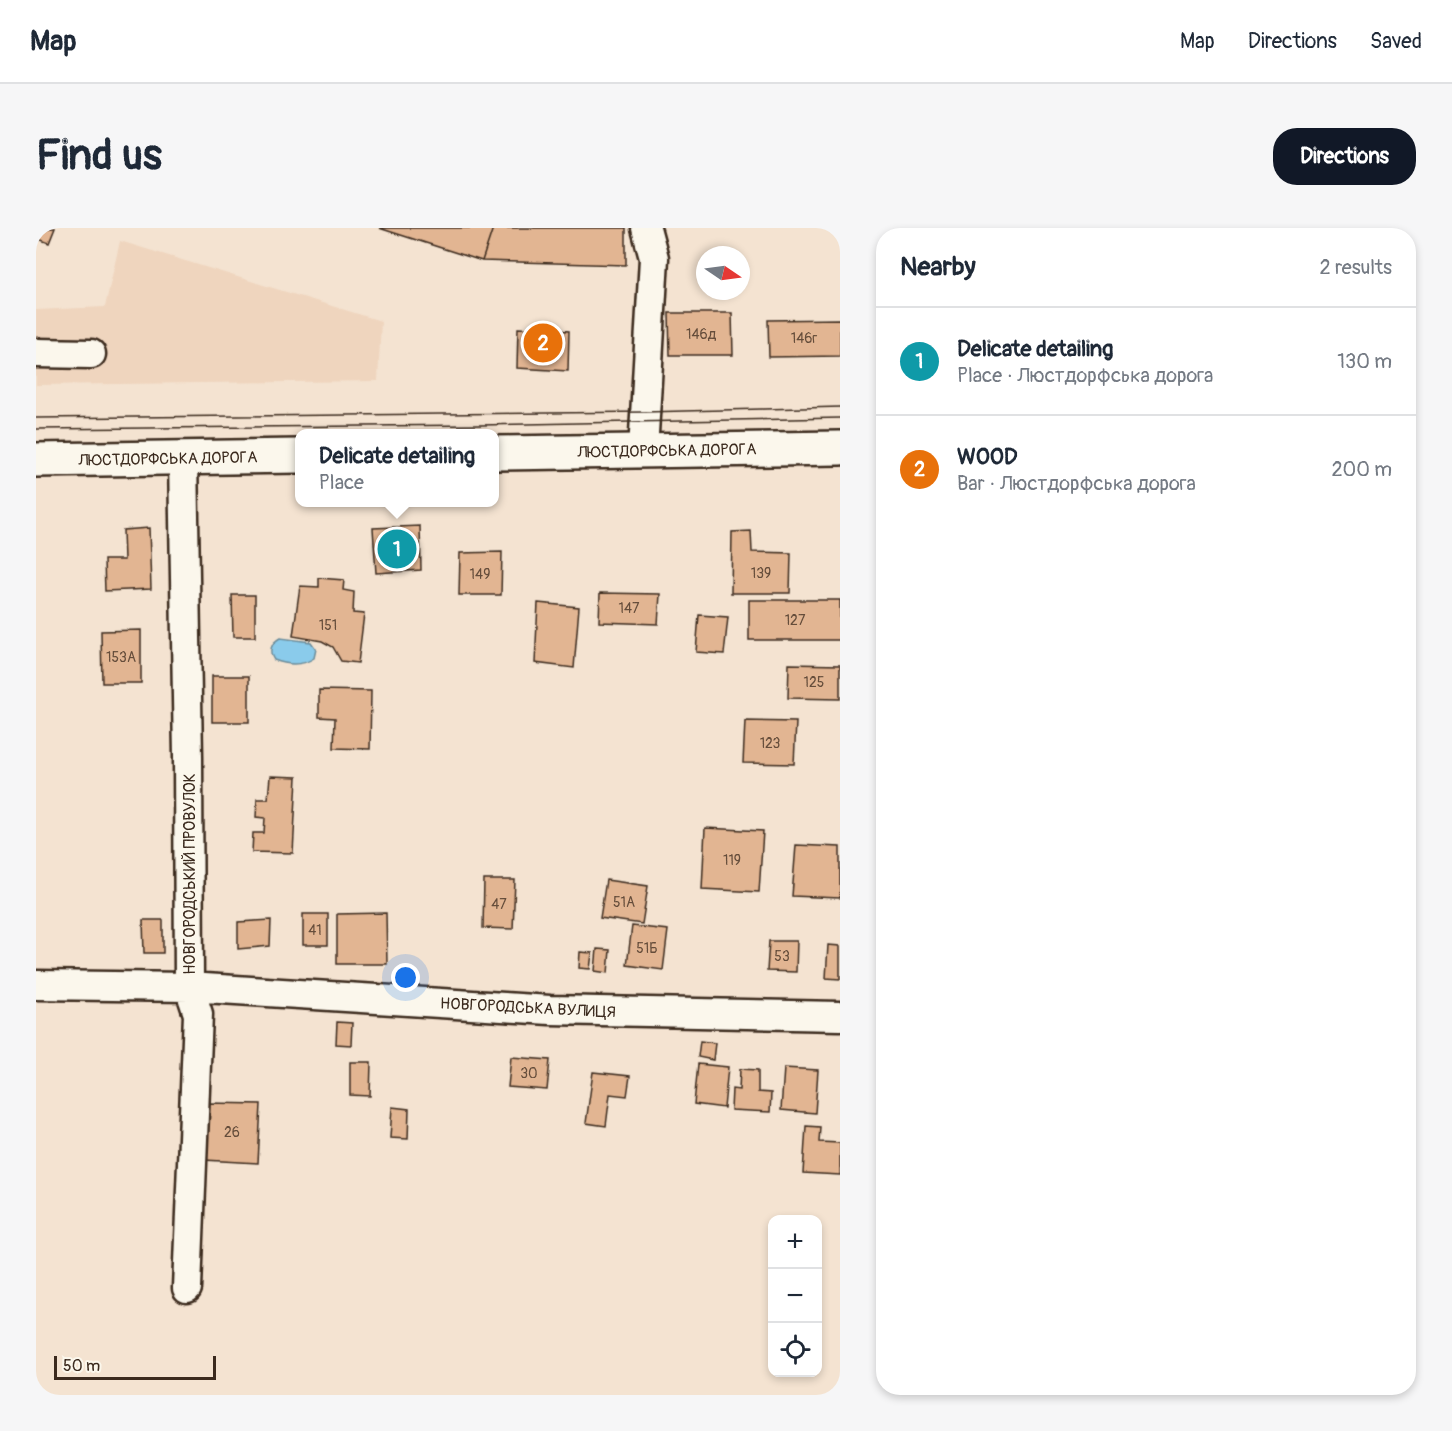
<!DOCTYPE html>
<meta charset="utf-8">
<style>
:root{--surface:#fff;--page:#f6f6f7;--text:#1f2937;--muted:#747a83;--line:#e0e1e3;--accent:#111827}
body{margin:0;font-family:Pangolin,sans-serif;background:var(--page);color:var(--text)}
.controls{position:absolute;right:18px;bottom:18px;display:grid;overflow:hidden;border-radius:12px;box-shadow:0 3px 9px #0003}
.controls button{width:54px;height:54px;display:grid;place-items:center;padding:0;border:0;border-bottom:2px solid var(--line);background:var(--surface);color:var(--text);font:30px sans-serif}
.compass{position:absolute;left:660px;top:18px;width:54px;height:54px;border-radius:50%;background:var(--surface);box-shadow:0 3px 9px #0003;rotate:103deg}
.scale{position:absolute;left:18px;bottom:15px;width:162px;box-sizing:border-box;padding-left:6px;border:3px solid #3b2a1e;border-top:0;font-size:16px;line-height:21px;white-space:nowrap;color:#3b2a1e;-webkit-text-stroke:4px #fbf7ec;paint-order:stroke}
.you{position:absolute;left:370px;top:750px;width:21px;height:21px;margin:-15px;border:4px solid #fff;border-radius:50%;background:#1a73e8;box-shadow:0 0 0 9px #1a73e833}
.badge{display:grid;place-items:center;width:39px;height:39px;border-radius:50%;background:var(--accent);color:#fff;font-size:20px;font-weight:700}
.pin{position:absolute;translate:-50% -50%;border:3px solid #fff;box-shadow:0 2px 6px #0006}
.popup{position:absolute;left:259px;top:201px;width:204px;height:78px;box-sizing:border-box;display:grid;place-content:center;border-radius:12px;background:var(--surface);filter:drop-shadow(0 2px 4px #0005);font-size:20px;white-space:nowrap;color:var(--muted)}
.popup b{font-size:22px;color:var(--text)}
.popup::after{content:'';position:absolute;left:50%;top:100%;margin-left:-12px;border:12px solid transparent;border-top-color:var(--surface)}
.list{margin:0;padding:0;list-style:none}
h2{display:flex;justify-content:space-between;align-items:center;height:78px;margin:0;padding:0 24px;font-size:26px}
h2 small{font-size:20px;font-weight:400;color:var(--muted)}
.list li{display:grid;grid-template-columns:39px 1fr auto;gap:18px;align-items:center;box-sizing:border-box;height:108px;padding:0 24px;border-top:2px solid var(--line)}
.list b{display:block;font-size:22px;white-space:nowrap}
.list p{margin:0;font-size:20px;white-space:nowrap;color:var(--muted)}
.list em{font-size:20px;font-style:normal;color:var(--muted)}
.icon{flex:none;width:33px;height:33px;fill:none;stroke:currentColor;stroke-width:2;stroke-linecap:round;stroke-linejoin:round}
.map{position:relative;flex:none;width:804px;height:1167px;overflow:hidden;border-radius:24px}
header{display:flex;align-items:center;gap:36px;box-sizing:border-box;height:84px;padding:0 30px;background:var(--surface);border-bottom:2px solid var(--line)}
header strong{font-size:28px}
nav{display:flex;gap:33px;margin-inline-start:auto;font-size:21px}
.intro{display:flex;align-items:center;justify-content:space-between;box-sizing:border-box;height:144px;padding:0 36px}
h1{margin:0;font-size:42px}
.button{padding:15px 27px;border-radius:24px;background:var(--accent);color:#fff;font-size:21px;font-weight:700}
main{display:flex;gap:36px;padding:0 36px}
aside{flex:1;background:var(--surface);border-radius:24px;box-shadow:0 3px 9px #0003}
.map>svg:first-child{display:block}
.built{fill:#efd5be}
.water{fill:#8acbeb;stroke:#6a8b99;stroke-width:1.5}
.building{fill:#e2b592;stroke:#3b2a1e;stroke-width:1.5}
.lines{fill:none;stroke-linecap:round;stroke-linejoin:round}
.minor-casing{stroke:#3b2a1e;stroke-width:33}
.major-casing{stroke:#3b2a1e;stroke-width:38}
.minor{stroke:#fbf7ec;stroke-width:28}
.major{stroke:#fbf7ec;stroke-width:33}
.tram{stroke:#3b2a1e;stroke-width:1.5}
.labels{text-anchor:middle;stroke-width:4.5;stroke-linejoin:round;paint-order:stroke}
.number-label{font-size:14px;fill:#654d3b}
.street-label{font-size:16px;fill:#3b2a1e;stroke:#fbf7ec}
</style>
<header>
<strong>Map</strong>
<nav><a>Map</a><a>Directions</a><a>Saved</a></nav>
</header>
<div class="intro"><h1>Find us</h1><a class="button">Directions</a></div>
<main>
<div class="map">
<svg width="804" height="1167" viewBox="0 0 804 1167">
<rect width="100%" height="100%" fill="#f4e3d1"/>
<filter id="ink" filterUnits="userSpaceOnUse"><feTurbulence type="fractalNoise" baseFrequency=".0167" numOctaves="2"/><feDisplacementMap in="SourceGraphic" scale="12" xChannelSelector="R" yChannelSelector="G"/><feConvolveMatrix kernelMatrix="1 2 1 2 8 2 1 2 1" color-interpolation-filters="sRGB"/></filter>
<g filter="url(#ink)">
<path class="built" d="M84 13 345 93 342 153 0 157V82L69 79Z"/>
<path class="water" d="M244 410 275 414 280 421 278 430C266 438 251 437 238 432 232 423 235 415 244 410Z"/>
<path class="building" d="M0 0H19L13 15 0 10Z
M343 0H457L446 33Z
M457 0H590V37L446 33Z
M633 85H696L697 127H634Z
M804 91V128L733 129 732 92Z
M482 100 533 103 532 143 481 140Z
M384 298 385 342 340 345 337 300Z
M113 300 115 361 69 363 68 332H88L87 302Z
M715 303 716 324 755 325 754 365H695L696 304Z
M466 324 465 367H423L424 325Z
M283 350 308 352 307 362 318 364 317 385 328 386 322 435 305 433 297 419 286 413 257 408 264 358 283 359Z
M564 365 624 366 622 396 563 394Z
M196 367H219V409H197Z
M713 372H804V412H713Z
M502 375 543 379 538 440 499 435Z
M663 387 692 389 688 426 660 424Z
M105 402V455H66L65 403Z
M753 436 804 437V471L752 470Z
M176 448H213V494H176Z
M283 462 335 463 334 521 298 520 299 490 283 489Z
M709 493 760 494 758 536 707 535Z
M234 548 261 549 257 625 216 624 217 605H228L229 590 220 589 221 571H232Z
M669 600 727 603 723 664 666 661Z
M760 617 804 619V670L756 668Z
M448 652H479L477 701 447 700Z
M570 652 612 658 606 696 564 690Z
M350 685 351 736H301V686Z
M267 686H292V717H267Z
M107 692H127V725H108Z
M235 692 234 718 202 721V694Z
M596 698 632 702 627 742 591 737Z
M733 713H761L760 744 731 743Z
M792 717 804 718V751L790 750Z
M561 721 574 722 572 745 559 743Z
M544 724 556 725 554 741 543 740Z
M301 794 316 795 315 817 300 816Z
M664 813 679 815 677 832 662 829Z
M475 829 514 832 511 862 472 859Z
M314 834H335L334 868 314 867Z
M662 836 692 839 688 880 658 876Z
M748 840 782 842 779 885 745 882Z
M704 841 722 842V864L735 865 734 884 695 882 696 861 703 862Z
M557 844 594 848 591 868 574 866 570 898 550 895Z
M171 875 225 876 222 935 168 932Z
M356 879 373 881 372 911 354 910Z
M770 898 784 899 783 914 804 915V947L767 945Z"/>
<g class="lines">
<g class="minor-casing">
<path id="minor" d="M0 125 55 126
M607 223 618 30 610 0
M147 229 152 529 153 759 162 786 151 1060
M0 757 153 759 514 782 804 788"/>
</g>
<g class="major-casing">
<path id="major" d="M458 225 804 220
M0 232 264 228"/>
</g>
<use href="#minor" class="minor"/>
<use href="#major" class="major"/>
<path class="tram" d="M0 190 609 184 804 179
M0 201 445 197 804 190"/>
</g>
</g>
<g class="labels">
<g class="number-label">
<text x="665" y="111">146д</text>
<text x="768" y="115">146г</text>
<text x="725" y="350">139</text>
<text x="444" y="351">149</text>
<text x="593" y="385">147</text>
<text x="759" y="397">127</text>
<text x="292" y="402">151</text>
<text x="85" y="434">153А</text>
<text x="778" y="459">125</text>
<text x="734" y="520">123</text>
<text x="696" y="637">119</text>
<text x="588" y="679">51А</text>
<text x="463" y="681">47</text>
<text x="279" y="707">41</text>
<text x="611" y="725">51Б</text>
<text x="746" y="733">53</text>
<text x="493" y="850">30</text>
<text x="196" y="909">26</text>
</g>
<g class="street-label">
<text transform="translate(631 222) rotate(-1)" y="6">ЛЮСТДОРФСЬКА ДОРОГА</text>
<text transform="translate(132 230) rotate(-1)" y="6">ЛЮСТДОРФСЬКА ДОРОГА</text>
<text transform="translate(153 646) rotate(-90)" y="6">НОВГОРОДСЬКИЙ ПРОВУЛОК</text>
<text transform="translate(492 779) rotate(3)" y="6">НОВГОРОДСЬКА ВУЛИЦЯ</text>
</g>
</g>
</svg>
<div class="controls">
<button>+</button>
<button>−</button>
<button><svg class="icon" aria-label="locate" viewBox="0 0 24 24"><circle cx="12" cy="12" r="6"/><path d="M12 2v4M12 18v4M2 12h4M18 12h4"/></svg></button>
</div>
<svg class="compass" viewBox="-18 -18 36 36"><path d="M0-13l5 13h-10z" fill="#e53935"/><path d="M0 13l5-13h-10z" fill="#747a83"/></svg>
<div class="scale">50 m</div>
<div class="you"></div>
<div class="pin badge" style="left:361px;top:321px;background:#0f9aa8">1</div>
<div class="popup"><b>Delicate detailing</b>Place</div>
<div class="pin badge" style="left:507px;top:115px;background:#e8710a">2</div>
</div>
<aside>
<h2>Nearby<small>2 results</small></h2>
<ul class="list">
<li><span class="badge" style="background:#0f9aa8">1</span><div><b>Delicate detailing</b><p>Place · Люстдорфська дорога</p></div><em>130 m</em></li>
<li><span class="badge" style="background:#e8710a">2</span><div><b>WOOD</b><p>Bar · Люстдорфська дорога</p></div><em>200 m</em></li>
</ul>
</aside>
</main>
